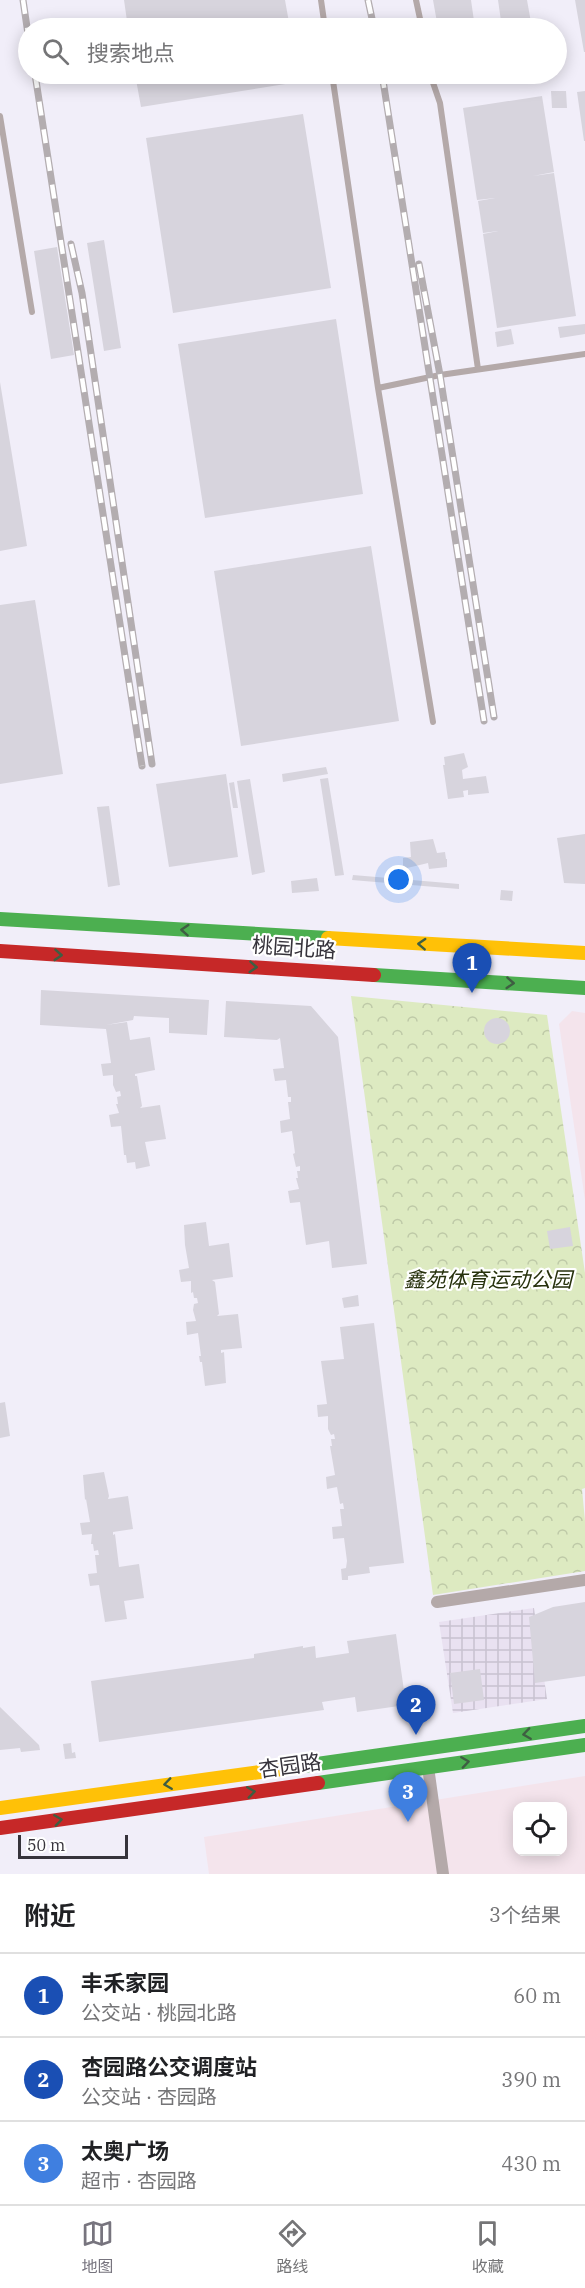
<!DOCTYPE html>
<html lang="zh">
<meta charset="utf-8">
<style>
:root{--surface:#fff;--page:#f6f6f6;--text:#202124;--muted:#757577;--line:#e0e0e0;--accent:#77747e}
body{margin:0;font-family:"IBM Plex Serif","Noto Sans SC",serif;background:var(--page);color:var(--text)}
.controls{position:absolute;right:18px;bottom:18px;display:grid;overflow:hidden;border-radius:12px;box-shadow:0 3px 15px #0003}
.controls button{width:54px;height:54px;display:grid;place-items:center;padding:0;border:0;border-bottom:2px solid var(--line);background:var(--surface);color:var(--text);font:30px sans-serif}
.scale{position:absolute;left:18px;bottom:15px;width:110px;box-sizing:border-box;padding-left:6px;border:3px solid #36333b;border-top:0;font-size:16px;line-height:21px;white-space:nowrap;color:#36333b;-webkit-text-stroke:4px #fff;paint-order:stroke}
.you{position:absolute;left:399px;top:880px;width:21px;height:21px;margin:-15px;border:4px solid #fff;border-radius:50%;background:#1a73e8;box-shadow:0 0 0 9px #1a73e833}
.badge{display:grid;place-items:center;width:39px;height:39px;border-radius:50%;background:var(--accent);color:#fff;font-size:20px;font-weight:700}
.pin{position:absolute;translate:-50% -50px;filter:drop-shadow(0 2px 3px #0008)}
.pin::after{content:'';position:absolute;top:32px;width:21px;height:18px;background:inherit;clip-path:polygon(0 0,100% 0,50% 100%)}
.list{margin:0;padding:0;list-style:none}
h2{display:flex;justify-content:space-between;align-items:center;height:78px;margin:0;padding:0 24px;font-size:26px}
h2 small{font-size:20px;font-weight:400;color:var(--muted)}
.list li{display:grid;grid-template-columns:39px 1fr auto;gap:18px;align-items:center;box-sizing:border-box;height:84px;padding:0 24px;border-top:2px solid var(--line)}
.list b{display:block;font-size:22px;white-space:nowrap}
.list p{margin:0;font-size:20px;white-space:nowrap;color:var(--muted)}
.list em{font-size:20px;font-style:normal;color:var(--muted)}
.icon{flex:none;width:33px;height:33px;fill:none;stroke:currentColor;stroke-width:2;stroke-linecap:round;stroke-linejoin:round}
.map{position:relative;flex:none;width:585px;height:1874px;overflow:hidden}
.search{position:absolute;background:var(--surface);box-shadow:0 3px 15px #0003;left:18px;right:18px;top:18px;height:66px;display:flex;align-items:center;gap:15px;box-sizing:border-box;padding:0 21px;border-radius:33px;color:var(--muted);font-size:22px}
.sheet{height:330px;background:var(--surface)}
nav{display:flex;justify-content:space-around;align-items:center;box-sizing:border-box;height:84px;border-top:2px solid var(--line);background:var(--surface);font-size:16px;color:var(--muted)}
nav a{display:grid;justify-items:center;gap:3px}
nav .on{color:var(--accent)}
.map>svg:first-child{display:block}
.commercial{fill:#f4e4ec;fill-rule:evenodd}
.industrial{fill:url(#industrial-grid)}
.forest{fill:url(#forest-crowns)}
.building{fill:#d7d4dd}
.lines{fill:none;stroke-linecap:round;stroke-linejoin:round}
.lane{stroke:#b4a9a9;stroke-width:6}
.street{stroke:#b4a9a9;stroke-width:12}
.fast{stroke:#4caf50;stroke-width:14}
.slow{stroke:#ffc107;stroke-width:14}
.jam{stroke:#c62828;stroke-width:14}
.rail-casing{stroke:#b3adb0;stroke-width:7}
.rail{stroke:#fff;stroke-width:4.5;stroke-dasharray:14;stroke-linecap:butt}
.oneway{stroke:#3e5e42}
.labels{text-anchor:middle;stroke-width:4.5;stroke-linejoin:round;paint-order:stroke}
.street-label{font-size:21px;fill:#36333b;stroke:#fff}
.park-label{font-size:21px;font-style:italic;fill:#26310c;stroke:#fff}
</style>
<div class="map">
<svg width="585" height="1874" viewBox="0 0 585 1874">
<defs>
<pattern id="industrial-grid" width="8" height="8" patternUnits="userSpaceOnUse" patternTransform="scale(1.5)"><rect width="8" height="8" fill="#e9e1f1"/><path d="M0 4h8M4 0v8" fill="none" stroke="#c8c2d0"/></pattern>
<pattern id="forest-crowns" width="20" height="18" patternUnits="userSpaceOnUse" patternTransform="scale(1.5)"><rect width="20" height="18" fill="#ddeac1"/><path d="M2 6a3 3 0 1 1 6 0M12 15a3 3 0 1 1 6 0" fill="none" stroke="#bec9a7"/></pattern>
</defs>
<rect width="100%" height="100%" fill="#f1eef9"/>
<path class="commercial" d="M572 1011 585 1013V1200L559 1024Z
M585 1776V1874H209L204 1837ZM518 1806H562V1852H518Z"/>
<path class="industrial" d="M534 1608 547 1699 453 1713 439 1622Z"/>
<path class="forest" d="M351 996 547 1015 585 1273V1488L582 1489 585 1521V1571L433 1595Z"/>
<path class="building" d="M124 0H285L290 28H128Z
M433 0H471L475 28H438Z
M498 0H527L532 28H502Z
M575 0H585V52H584Z
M135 74H297L298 82 141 107Z
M445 74H474V75L446 79Z
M551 91H566L567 108H552Z
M585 91V141H584L577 92Z
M542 96 554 172 533 176 554 173 576 316 497 328 483 234 498 231 483 233 478 201 495 198 477 200 463 108Z
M303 114 331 288 173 313 146 138Z
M104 240 121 348 104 351 87 243Z
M57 247 74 355 51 359 34 251Z
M336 319 363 494 205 518 178 344Z
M585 324V334L560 338 558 327Z
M511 329 514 344 497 347 495 332Z
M0 382 27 546 0 551Z
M371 546 399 721 241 746 214 571Z
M35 600 63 774 0 784V605Z
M464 753 468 767 462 770 463 779 486 776 489 793 468 795V790L463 791 464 797 448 799 443 765H445L444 757Z
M326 767 328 774 283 782 282 774Z
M226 774 238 857 169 867 156 784Z
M328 778 344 875 335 876 320 779Z
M250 779 265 872 252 875 237 781Z
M234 782 238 808H233L229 783Z
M109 806 120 885 108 887 97 807Z
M585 834V884L564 883 557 838Z
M433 839 437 853 445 852 446 859H447V867L429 869 428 863 403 869V858L411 857 410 842Z
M353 875 459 884V889L352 880Z
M317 878 319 891 292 893 291 881Z
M501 890 513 891 512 901 500 900Z
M41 990 209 1000 207 1035 169 1033V1018L134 1016 133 1020 106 1025 127 1022 130 1040 150 1037 155 1070 135 1074V1076H137L142 1106 140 1108 160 1105 166 1139 145 1142 150 1166 136 1169 135 1162 127 1163 126 1155H124L121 1126 111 1127 109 1115 119 1113 116 1104H118L117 1097 121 1096 120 1091 116 1092 113 1085V1075L103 1076 101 1064 111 1063 106 1029 40 1025Z
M226 1001 311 1006 338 1037 367 1264 332 1268 329 1241 306 1245 300 1202 290 1203 288 1191 299 1189 296 1178H298L297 1171H300V1166L296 1167 293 1154 295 1153 292 1131 281 1133 280 1121 290 1119 288 1102H291V1097H288L286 1080 275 1081 273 1069 284 1068 280 1038 277 1040 224 1037Z
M484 1031a13 13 0 1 1 26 0a13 13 0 1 1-26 0Z
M206 1222 209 1246 229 1243 233 1277 212 1280 215 1282 219 1314 217 1316 238 1314 242 1348 221 1350V1353L224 1352 226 1383 205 1386 202 1362H200L199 1356H201L198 1333 187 1335 186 1322 196 1321 193 1310 194 1304 198 1303 197 1298H194L193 1292 191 1293V1281L181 1282 179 1270 189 1268 185 1245 184 1225Z
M570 1227 573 1246 550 1249 547 1231Z
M358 1295 359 1306 344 1308 342 1298Z
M374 1323 404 1563 369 1567 370 1573 348 1576V1580H342L341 1569 346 1568 347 1561 344 1538 333 1539 332 1527 342 1526 340 1509H344L343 1503 340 1504 337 1487 327 1489 326 1477 335 1475 330 1446H332L331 1439H335L334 1434 331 1435 328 1429V1416L318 1417 317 1405 327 1404 321 1361 344 1359 340 1327Z
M5 1402 10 1436 0 1438V1403Z
M104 1472 109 1496 108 1499 128 1496 133 1529 113 1532V1535L115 1534 119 1567 139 1564 144 1598 124 1601 127 1619 105 1622 99 1585 90 1586 88 1574 97 1573 95 1555H99L98 1550 94 1551 93 1544H91L92 1534 82 1535 80 1523 90 1522 86 1499 85 1500 83 1475Z
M585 1602V1676L535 1683 529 1617 553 1607Z
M396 1634 406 1705 357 1712 355 1697 322 1702 324 1710 99 1742 91 1681 254 1658V1654L303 1646V1648L315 1646 316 1658 349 1653 347 1641Z
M480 1669 484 1700 454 1704 450 1673Z
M0 1707 39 1745 40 1750 21 1752 20 1748 0 1750Z
M71 1743 72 1753 75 1752 76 1758 65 1759 63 1744Z"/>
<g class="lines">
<path class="lane" d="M321 0 325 28
M416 0 422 28
M332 74 378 388 433 722
M430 74 440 103 478 369
M0 116 32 312
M378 388 440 375 585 354"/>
<path class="street" d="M437 1602 585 1580
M428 1767 443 1874"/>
<path class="fast" d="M0 919 328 938
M374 975 585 988
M296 1767 585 1726
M318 1783 585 1745"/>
<path class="slow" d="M328 938 585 953
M0 1808 296 1767"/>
<path class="jam" d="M0 951 374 975
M0 1828 318 1783"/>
<g class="rail-casing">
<path id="rail" d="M23 0 28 34
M368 0 374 28
M35 74 142 766
M382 74 484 721
M71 244 82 293 152 764
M419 264 440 375 494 717"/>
</g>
<use href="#rail" class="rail"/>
</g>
<defs><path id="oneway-chevron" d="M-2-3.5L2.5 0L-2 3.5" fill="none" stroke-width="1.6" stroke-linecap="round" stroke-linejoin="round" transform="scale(1.5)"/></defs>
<g class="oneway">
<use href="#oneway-chevron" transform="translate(185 930) rotate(-176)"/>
<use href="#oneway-chevron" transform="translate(422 944) rotate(-177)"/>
<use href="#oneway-chevron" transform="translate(58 955) rotate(4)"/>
<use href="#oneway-chevron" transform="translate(253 967) rotate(4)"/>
<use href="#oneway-chevron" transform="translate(510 983) rotate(4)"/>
<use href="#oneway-chevron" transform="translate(527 1734) rotate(172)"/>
<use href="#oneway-chevron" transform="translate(465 1762) rotate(-8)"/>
<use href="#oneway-chevron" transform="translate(168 1784) rotate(172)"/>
<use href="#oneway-chevron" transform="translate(251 1792) rotate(-8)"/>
<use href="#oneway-chevron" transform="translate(58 1820) rotate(-8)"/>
</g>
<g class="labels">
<g class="street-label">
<text transform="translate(294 948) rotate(4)" y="7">桃园北路</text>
<text transform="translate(290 1766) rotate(-8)" y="7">杏园路</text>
</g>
<g class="park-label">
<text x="488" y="1287">鑫苑体育运动公园</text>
</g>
</g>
</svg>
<div class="controls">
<button><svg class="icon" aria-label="locate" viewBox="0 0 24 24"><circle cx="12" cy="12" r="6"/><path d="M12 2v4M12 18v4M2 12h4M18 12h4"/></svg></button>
</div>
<div class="scale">50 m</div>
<div class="you"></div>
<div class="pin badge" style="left:472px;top:993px;background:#1a4fb4">1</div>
<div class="pin badge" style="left:416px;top:1735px;background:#1a4fb4">2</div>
<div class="pin badge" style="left:408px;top:1822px;background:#3f7fe0">3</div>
<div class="search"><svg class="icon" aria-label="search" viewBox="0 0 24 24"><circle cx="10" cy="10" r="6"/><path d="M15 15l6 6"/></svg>搜索地点</div>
</div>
<section class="sheet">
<h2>附近<small>3个结果</small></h2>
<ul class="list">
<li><span class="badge" style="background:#1a4fb4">1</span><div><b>丰禾家园</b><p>公交站 · 桃园北路</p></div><em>60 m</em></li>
<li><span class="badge" style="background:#1a4fb4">2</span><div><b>杏园路公交调度站</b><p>公交站 · 杏园路</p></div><em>390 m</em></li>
<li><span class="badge" style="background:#3f7fe0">3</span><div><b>太奥广场</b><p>超市 · 杏园路</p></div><em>430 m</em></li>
</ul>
</section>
<nav>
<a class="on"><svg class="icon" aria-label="map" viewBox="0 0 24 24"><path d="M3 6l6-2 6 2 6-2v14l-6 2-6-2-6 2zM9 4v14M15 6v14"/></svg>地图</a>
<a><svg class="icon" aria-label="directions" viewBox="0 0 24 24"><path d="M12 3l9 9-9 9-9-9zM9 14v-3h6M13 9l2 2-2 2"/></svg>路线</a>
<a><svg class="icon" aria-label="saved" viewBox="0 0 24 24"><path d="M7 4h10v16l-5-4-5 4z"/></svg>收藏</a>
</nav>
